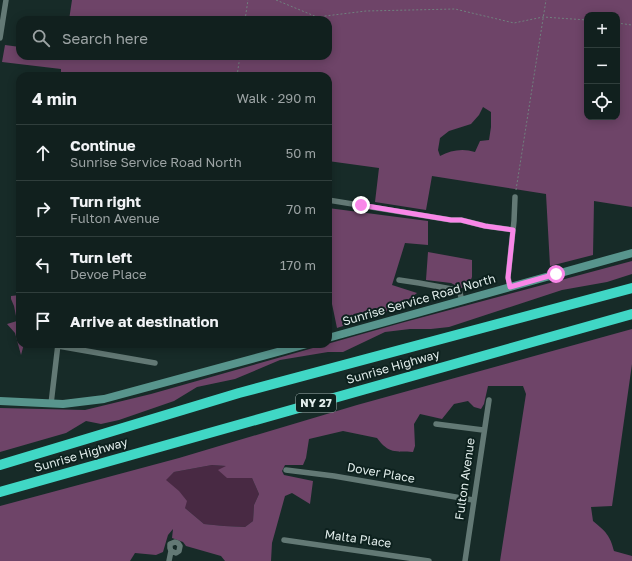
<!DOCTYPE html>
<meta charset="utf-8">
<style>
:root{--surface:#11201e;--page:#1a2827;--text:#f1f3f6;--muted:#9ca3a4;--line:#303e3c}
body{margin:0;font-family:"Golos Text",sans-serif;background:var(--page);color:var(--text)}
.controls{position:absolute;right:12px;top:12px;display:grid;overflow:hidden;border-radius:8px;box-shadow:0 2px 10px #0003}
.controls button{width:36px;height:36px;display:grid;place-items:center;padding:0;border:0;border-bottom:1px solid var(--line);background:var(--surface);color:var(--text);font:20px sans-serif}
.stop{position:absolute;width:12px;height:12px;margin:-9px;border:3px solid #f987e8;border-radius:50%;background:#fff}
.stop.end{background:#f987e8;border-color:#fff;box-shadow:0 1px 4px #0008}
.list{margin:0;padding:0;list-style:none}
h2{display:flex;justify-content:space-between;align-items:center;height:52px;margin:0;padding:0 16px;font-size:17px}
h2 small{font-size:13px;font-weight:400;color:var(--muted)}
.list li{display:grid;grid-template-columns:26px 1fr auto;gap:12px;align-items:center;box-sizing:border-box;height:56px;padding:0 16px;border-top:1px solid var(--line)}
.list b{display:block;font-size:15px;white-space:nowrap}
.list p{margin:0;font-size:13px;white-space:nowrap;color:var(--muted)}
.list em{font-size:13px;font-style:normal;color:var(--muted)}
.icon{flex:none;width:22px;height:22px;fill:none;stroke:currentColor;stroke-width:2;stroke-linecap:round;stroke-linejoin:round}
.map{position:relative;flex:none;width:632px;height:561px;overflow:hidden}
.search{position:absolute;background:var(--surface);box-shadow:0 2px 10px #0003;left:16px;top:16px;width:316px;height:44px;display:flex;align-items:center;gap:10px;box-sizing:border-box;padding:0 14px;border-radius:12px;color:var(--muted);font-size:15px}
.panel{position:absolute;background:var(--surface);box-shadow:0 2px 10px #0003;left:16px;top:72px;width:316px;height:276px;border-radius:12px}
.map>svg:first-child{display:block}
.green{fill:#482943}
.forest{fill:#6e4468;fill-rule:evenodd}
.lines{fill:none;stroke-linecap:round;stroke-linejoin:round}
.path{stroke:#70807e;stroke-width:1;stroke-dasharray:2 2;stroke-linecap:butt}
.street{stroke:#637975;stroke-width:5.5}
.secondary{stroke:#58958d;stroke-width:8}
.highway{stroke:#40d7c5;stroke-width:10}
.route{stroke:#f987e8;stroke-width:5}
.labels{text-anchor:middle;stroke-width:4;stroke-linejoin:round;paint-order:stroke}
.shield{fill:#0d211e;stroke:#a1b0ae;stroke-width:1}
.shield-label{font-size:11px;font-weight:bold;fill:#e1edeb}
.street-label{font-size:12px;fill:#e1edeb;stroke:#0d211e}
</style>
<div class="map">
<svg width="632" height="561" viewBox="0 0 632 561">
<rect width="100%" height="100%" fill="#172b28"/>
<path class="green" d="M212 465 227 466V478H252L259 494 254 505 253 521 245 527 224 526 204 524 185 508 165 480 174 472Z"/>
<path class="forest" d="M72 0H632V207L594 201 593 255 550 266 546 194 432 176 426 210 375 202 379 168 328 161V76H61V69L2 62 5 45 20 47V56H328V20H69ZM587 15H617V117H587ZM483 107 491 112V127L489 140 480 141 475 152C463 148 451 150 440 156L438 150 440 138 449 131 471 124 479 115Z
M328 208 428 221V245L405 243 392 285 417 293 397 308 337 328 332 304 328 303Z
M428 252 472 260V277L468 287 461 288 451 283 426 280Z
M632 261V274L607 282 562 290 449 327 431 329H410L385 332 343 352H328L280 360 235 379 197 387 174 401 119 420 101 424 86 421 66 433 0 452V408L85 410 151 394 401 323Z
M20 295V344H24L21 355 15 333 7 324 17 321 14 306 11 299V296Z
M632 329V364L612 506 591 507 593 521C606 532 610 535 614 551L632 556V561H500L526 394 523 386H488L484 404 481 409 474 407 468 401 454 404 442 419 420 414 414 424 415 446 413 452C395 451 389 454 377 438L343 431 309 439 306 458 303 465H285L282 471 284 475 313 481 310 504 292 493 285 496 272 543 271 561H225L221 556 186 546 183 542 172 538 173 529 168 535 163 552 156 555 135 553 130 561H0V506L179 458 357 405ZM212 465 226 466 218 470 227 478H252L259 494 254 505 253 521 245 527 224 526 204 524 185 508 187 501 179 491 166 480 174 472Z"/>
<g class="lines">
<path class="path" d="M276 0 317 17 366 11 455 9 514 23 543 17 587 20
M245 20 248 0
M617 23 632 25
M237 76 240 56
M516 190 546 0"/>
<path class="street" d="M0 38 6 0
M328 200 451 220H461L485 226 513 230
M399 280 419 283 457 290 460 293 462 301
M510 287 508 277 514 221 515 197
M58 346 155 363
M51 404 58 344
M436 424 483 430
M286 470 334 476 473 500
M284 540 429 561
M169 561 171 551 170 548V544L175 542 178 543 180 546 179 551 176 553 171 551
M465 561 489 400"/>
<path class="secondary" d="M328 338 632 253
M0 401 63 404 104 399 307 344"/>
<path class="highway" d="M0 465 239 393 632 288
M0 492 632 314"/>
</g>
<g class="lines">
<path class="route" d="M361 205 451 220H461L485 226 513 230 508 278 510 287 556 274"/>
</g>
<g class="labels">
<rect class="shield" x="296" y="394" width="40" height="18" rx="3"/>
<g class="shield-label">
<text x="316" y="407">NY 27</text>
</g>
<g class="street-label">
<text transform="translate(419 300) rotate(-16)" y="4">Sunrise Service Road North</text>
<text transform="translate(393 367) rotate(-16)" y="4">Sunrise Highway</text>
<text transform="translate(81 455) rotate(-16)" y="4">Sunrise Highway</text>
<text transform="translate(381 473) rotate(10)" y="4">Dover Place</text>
<text transform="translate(465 479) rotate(-82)" y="4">Fulton Avenue</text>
<text transform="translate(358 539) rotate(8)" y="4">Malta Place</text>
</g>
</g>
</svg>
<div class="controls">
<button>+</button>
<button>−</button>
<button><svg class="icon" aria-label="locate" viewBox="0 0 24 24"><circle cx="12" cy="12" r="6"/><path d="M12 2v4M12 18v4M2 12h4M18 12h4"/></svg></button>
</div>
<div class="stop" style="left:556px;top:274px"></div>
<div class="stop end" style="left:361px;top:205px"></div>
<div class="search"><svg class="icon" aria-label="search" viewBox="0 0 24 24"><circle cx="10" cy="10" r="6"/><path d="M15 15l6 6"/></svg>Search here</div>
<section class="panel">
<h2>4 min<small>Walk · 290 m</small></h2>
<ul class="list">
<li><svg class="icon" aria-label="ahead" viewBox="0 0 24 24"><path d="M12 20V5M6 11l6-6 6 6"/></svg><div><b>Continue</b><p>Sunrise Service Road North</p></div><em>50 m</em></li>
<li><svg class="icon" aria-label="right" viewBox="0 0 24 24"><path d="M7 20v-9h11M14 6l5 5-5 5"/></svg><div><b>Turn right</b><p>Fulton Avenue</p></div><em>70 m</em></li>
<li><svg class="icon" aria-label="left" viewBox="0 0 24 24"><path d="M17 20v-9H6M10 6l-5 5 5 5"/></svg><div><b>Turn left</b><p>Devoe Place</p></div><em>170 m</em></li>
<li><svg class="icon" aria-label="arrive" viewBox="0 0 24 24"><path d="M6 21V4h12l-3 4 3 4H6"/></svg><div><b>Arrive at destination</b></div></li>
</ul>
</section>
</div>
